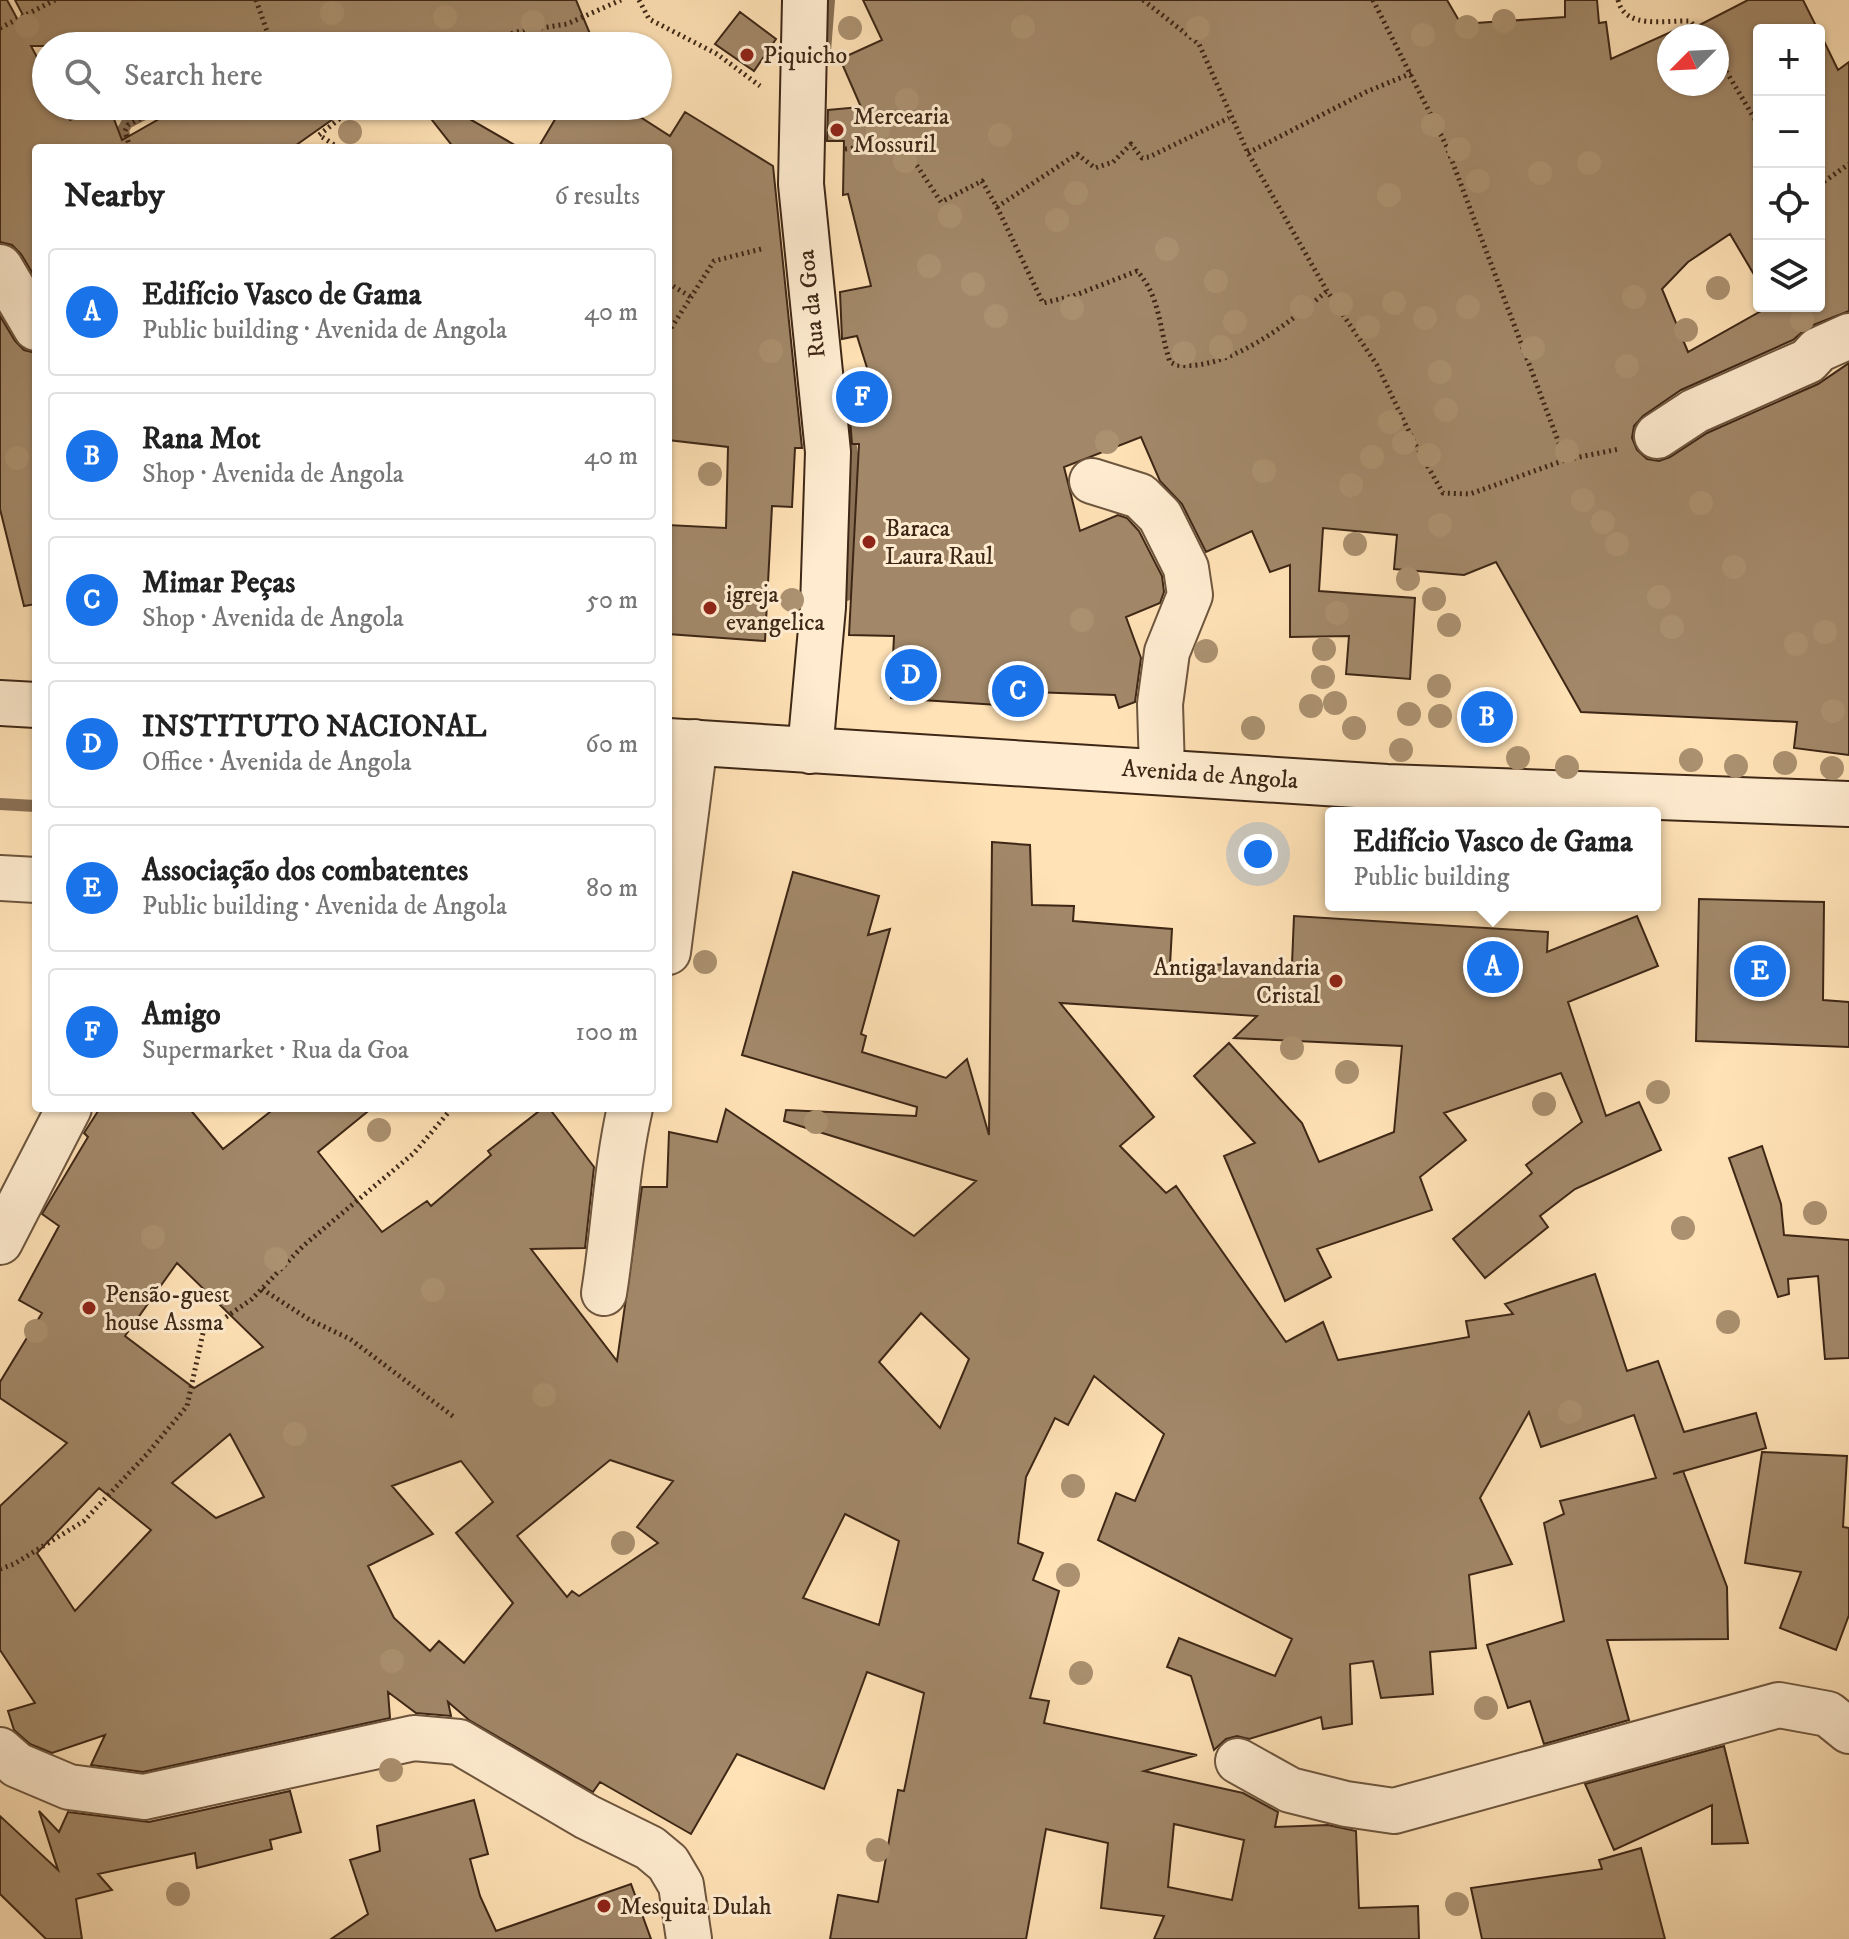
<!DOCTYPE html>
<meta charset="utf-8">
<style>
:root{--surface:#fff;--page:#f2f2f2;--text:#222;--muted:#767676;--line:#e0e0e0;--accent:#1a73e8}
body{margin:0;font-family:"IM FELL DW Pica",serif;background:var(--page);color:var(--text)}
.controls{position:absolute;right:24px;top:24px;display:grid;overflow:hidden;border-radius:8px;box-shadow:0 2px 6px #0004}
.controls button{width:72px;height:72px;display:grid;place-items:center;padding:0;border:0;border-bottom:2px solid var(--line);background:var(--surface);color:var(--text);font:40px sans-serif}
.compass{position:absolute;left:1657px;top:24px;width:72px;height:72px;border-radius:50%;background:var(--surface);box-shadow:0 2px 6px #0004;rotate:246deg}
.you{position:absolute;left:1258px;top:854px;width:28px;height:28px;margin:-20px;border:6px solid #fff;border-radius:50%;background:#1a73e8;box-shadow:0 0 0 12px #1a73e833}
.badge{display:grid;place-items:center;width:52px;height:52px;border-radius:50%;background:var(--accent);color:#fff;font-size:26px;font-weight:700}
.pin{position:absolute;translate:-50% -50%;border:4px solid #fff;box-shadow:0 2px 8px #0006}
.popup{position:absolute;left:1325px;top:807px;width:336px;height:104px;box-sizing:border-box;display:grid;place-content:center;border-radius:8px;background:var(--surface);filter:drop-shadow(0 2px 6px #0005);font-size:26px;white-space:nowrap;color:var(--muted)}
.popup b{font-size:30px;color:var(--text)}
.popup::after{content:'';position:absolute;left:50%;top:100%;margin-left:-16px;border:16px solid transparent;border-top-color:var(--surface)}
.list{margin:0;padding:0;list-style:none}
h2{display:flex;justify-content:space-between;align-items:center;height:104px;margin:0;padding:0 32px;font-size:34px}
h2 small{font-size:26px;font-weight:400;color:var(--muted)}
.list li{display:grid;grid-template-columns:52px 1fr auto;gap:24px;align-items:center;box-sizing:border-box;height:128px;margin:0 16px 16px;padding:0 16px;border:2px solid var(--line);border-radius:8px}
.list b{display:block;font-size:30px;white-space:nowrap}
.list p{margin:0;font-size:26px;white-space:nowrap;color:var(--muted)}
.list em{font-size:26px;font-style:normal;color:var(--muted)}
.icon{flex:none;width:44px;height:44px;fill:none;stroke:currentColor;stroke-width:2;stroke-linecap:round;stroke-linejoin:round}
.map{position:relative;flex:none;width:1849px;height:1939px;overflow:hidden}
.search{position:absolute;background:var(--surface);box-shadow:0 2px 6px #0004;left:32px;top:32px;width:640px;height:88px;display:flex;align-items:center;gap:20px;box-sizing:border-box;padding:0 28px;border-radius:44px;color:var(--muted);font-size:30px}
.panel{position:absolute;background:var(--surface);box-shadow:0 2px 6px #0004;left:32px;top:144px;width:640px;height:968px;border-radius:8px}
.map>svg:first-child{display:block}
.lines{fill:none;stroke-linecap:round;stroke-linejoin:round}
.stream{stroke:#8a7156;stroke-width:12}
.building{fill:#a28869;stroke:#3e2716;stroke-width:2;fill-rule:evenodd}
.street-casing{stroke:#6e563e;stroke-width:48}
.secondary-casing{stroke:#3e2716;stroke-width:48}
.path{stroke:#3e2716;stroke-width:5;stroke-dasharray:2 4;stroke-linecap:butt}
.street{stroke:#ffecd0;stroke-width:44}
.secondary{stroke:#ffecd0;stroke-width:44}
.tree{fill:#ab9170}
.poi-dot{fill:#8f2418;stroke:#ffecd0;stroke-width:3}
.labels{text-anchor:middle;stroke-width:6;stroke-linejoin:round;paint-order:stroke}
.poi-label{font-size:24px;fill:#3e2716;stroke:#ffecd0;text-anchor:start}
.street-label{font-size:24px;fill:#3e2716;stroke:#ffecd0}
</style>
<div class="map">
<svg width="1849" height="1939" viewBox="0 0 1849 1939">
<rect width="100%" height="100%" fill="#ffe2b6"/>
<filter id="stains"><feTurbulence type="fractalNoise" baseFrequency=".0025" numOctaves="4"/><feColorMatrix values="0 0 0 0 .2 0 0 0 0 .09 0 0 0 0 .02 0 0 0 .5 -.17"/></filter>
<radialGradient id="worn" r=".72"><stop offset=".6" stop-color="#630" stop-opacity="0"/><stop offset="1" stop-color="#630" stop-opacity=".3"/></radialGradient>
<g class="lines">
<path class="stream" d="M825 51 829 0
M127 148 123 130 127 123 160 106
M844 399 852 454 846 595
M0 804 35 806"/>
</g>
<path class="building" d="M0 0H7L19 22 25 19 15 0H576L595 46H31L46 74V106H63L70 120 109 106 122 140 182 106H340L343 112 292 148H36V279L21 254 12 245 0 242Z
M863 0H1447L1461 24 1565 17V0H1597L1599 23 1606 22 1611 59 1684 26 1686 32 1748 0H1803L1818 30H1759V283L1730 234 1688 262 1662 289 1688 352 1770 306H1819V31L1838 70 1849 62V311L1808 327 1793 340 1681 390 1643 416 1634 426 1632 438 1637 450 1647 459 1659 461 1670 457 1707 433 1818 384 1849 363V755L1794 748 1797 722 1581 712 1496 562 1464 575 1394 569 1397 535 1323 528 1319 591 1415 598 1410 679 1346 674 1349 636 1290 637V565L1270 572 1252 531 1206 552 1182 504 1160 481 1141 437 1064 467 1080 531 1118 515 1127 518 1139 531 1162 576 1164 592 1160 603 1126 617 1141 658 1135 702 1119 708 1115 695 1032 692 1031 707 891 698 894 636 849 635 859 444H852L849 407 879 406 857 336 842 339 840 292 871 286 848 194 843 195 844 141H827L828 110 861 107 840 59 882 40ZM1669 36H1717V84H1669Z
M740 12 776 39 754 71 715 44Z
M421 106H447L520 148H454Z
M563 106H623L670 136 685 112 773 166 802 448H795L792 507 772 506 765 641 668 634V525L726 528 728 447 668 440V148H538Z
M0 316 15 341 24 350 36 353V604L24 606 0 509Z
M992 842 1030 845 1032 905 1074 906 1073 921 1172 929 1170 965 1292 964 1294 916 1548 932 1547 952 1637 916 1658 966 1568 1002 1606 1116 1639 1102 1661 1150 1575 1189 1540 1216 1548 1227 1485 1278 1453 1239 1532 1173 1526 1165 1582 1122 1561 1073 1444 1113 1466 1140 1420 1177 1432 1210 1317 1249 1331 1277 1285 1301 1224 1156 1255 1143 1194 1076 1229 1043 1302 1123 1319 1162 1394 1132 1402 1046 1234 1038 1257 1016 1060 1003 1154 1117 1120 1146 1166 1193 1176 1186 1286 1342 1323 1322 1338 1360 1469 1337 1466 1321 1513 1314 1505 1304 1595 1274 1627 1371 1658 1361 1684 1432 1756 1413 1766 1448 1673 1474 1683 1471 1727 1587 1728 1639 1607 1640 1629 1720 1544 1744 1530 1701 1508 1708 1487 1645 1564 1621 1544 1523 1564 1514 1560 1501 1656 1478 1634 1415 1541 1447 1529 1412 1480 1498 1512 1564 1469 1575 1476 1648 1430 1652 1433 1694 1381 1698 1373 1661 1350 1664 1352 1724 1323 1729 1321 1717 1249 1739 1237 1736 1226 1739 1214 1750 1191 1676 1167 1667 1179 1638 1275 1676 1292 1639 1098 1540 1116 1493 1135 1501 1164 1434 1094 1376 1068 1425 1055 1418 1026 1477 1018 1543 1043 1553 1033 1580 1059 1591 1030 1698 1049 1701 1044 1723 1197 1755 1144 1771 1243 1793 1278 1812 1275 1827 1328 1825 1356 1831 1359 1908 1418 1906 1419 1939H1154L1164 1916 1101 1908 1108 1843 1046 1829 1026 1939H830L838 1895 878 1902 898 1790 904 1791 924 1693 867 1672 824 1789 737 1754 691 1834 600 1782 593 1792 469 1720 448 1702 451 1716 416 1713 388 1692 390 1718 143 1772 91 1765 105 1735 52 1753 30 1744 14 1730 8 1711 35 1703 0 1650V1506L67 1443 0 1398V1382L42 1313 19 1300 59 1226 42 1214 88 1137 84 1133 100 1108H189L223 1149 275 1108H372L318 1152 382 1232 427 1201 431 1206 491 1155 488 1151 543 1108H549L594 1167 585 1248 531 1249 617 1361 642 1187H667L669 1132 717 1142 726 1109 914 1236 976 1181 784 1121 786 1110 916 1116 917 1107 742 1055 793 872 879 896 868 935 890 929 861 1034 866 1036 862 1052 946 1078 967 1059 989 1135ZM177 1263 263 1347 194 1388 125 1336ZM921 1313 969 1359 940 1428 879 1362ZM230 1434 264 1497 216 1518 172 1483ZM610 1460 673 1481 637 1527 658 1543 579 1596 572 1591 567 1597 517 1536ZM461 1461 493 1502 456 1533 513 1603 464 1663 439 1641 430 1651 394 1618 368 1566 433 1534 392 1486ZM99 1488 151 1530 75 1611 37 1553ZM845 1514 899 1541 879 1625 803 1598ZM1174 1824 1244 1840 1232 1900 1168 1887Z
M1699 899 1824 902 1823 1000 1849 1002V1047L1696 1041Z
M1762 1146 1781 1204 1784 1235 1849 1240V1358L1825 1359 1818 1276 1788 1279 1789 1294 1778 1297 1729 1158Z
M1762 1452 1847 1456 1843 1527 1849 1528V1615L1836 1650 1780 1628 1801 1572 1745 1563Z
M1724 1746 1748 1843 1712 1844V1805L1614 1850 1585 1784Z
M290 1791 301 1832 270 1840 272 1849 197 1868 195 1853 98 1874 112 1890 76 1899 82 1939H46L0 1894V1816L58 1870 39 1811 59 1832 68 1812 149 1822Z
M474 1800 488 1854 470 1859 480 1896 496 1931 631 1884 651 1939H331L368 1914 350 1860 380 1851 377 1826Z
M1641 1848 1665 1939H1482L1471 1888 1602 1869 1599 1860Z"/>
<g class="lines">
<g class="street-casing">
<path id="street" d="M0 267 36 328
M1657 436 1695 411 1808 361 1818 350 1849 336
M1092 481 1140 496 1160 516 1186 568 1190 595 1167 652 1160 704 1162 770
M0 878 36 880
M668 952 695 742
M0 1242 69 1108
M604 1293C614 1231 616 1169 630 1108
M0 1750 17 1765 69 1787 144 1797 414 1738 459 1742 587 1817 650 1848 668 1863 681 1885 689 1939
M1238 1761 1290 1790 1346 1804 1394 1811 1779 1705 1828 1714 1849 1731"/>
</g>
<g class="secondary-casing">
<path id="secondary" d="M805 0 801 184 828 452 823 607 810 751
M0 703 36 705
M668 741 1387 787 1849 804"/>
</g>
<path class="path" d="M256 0 269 37 260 46
M639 0 649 19 717 54 760 86
M1143 0 1199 44 1248 153 1327 291 1377 365 1415 444 1443 493 1470 494 1565 460 1619 449
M1373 0 1446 145 1565 459
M1618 0C1625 30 1665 20 1690 21L1703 36
M0 28 55 0
M441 46 480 44 516 32 567 24 621 0
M1717 56 1759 126
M130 148 125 131 128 125 164 106
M339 148 319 135 356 106
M845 149 902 143 941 202 982 181 997 207 1077 154 1095 168 1113 162 1131 144 1142 158 1149 157 1229 118
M1248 153 1366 92 1412 73
M1819 185 1849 164
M997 207 1043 303 1073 296 1137 271C1161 297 1159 330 1170 362L1176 365C1228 372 1289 323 1327 291
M668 283 691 297
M668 333 714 261 765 248
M262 1289 310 1320 350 1339 454 1417
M0 1569 14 1564 84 1521 147 1454 187 1406 203 1333 252 1299 303 1246 414 1153 452 1108"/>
<use href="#street" class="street"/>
<use href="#secondary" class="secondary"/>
</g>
<g class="tree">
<circle cx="332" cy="13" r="12"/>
<circle cx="445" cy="17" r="12"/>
<circle cx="1504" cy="21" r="12"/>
<circle cx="533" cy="22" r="12"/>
<circle cx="27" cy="26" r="12"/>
<circle cx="1023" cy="27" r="12"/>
<circle cx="1467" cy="27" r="12"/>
<circle cx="850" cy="28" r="12"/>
<circle cx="1198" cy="28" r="12"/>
<circle cx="1423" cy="35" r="12"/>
<circle cx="907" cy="100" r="12"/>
<circle cx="1433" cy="125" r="12"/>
<circle cx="878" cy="130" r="12"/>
<circle cx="350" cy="132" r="12"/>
<circle cx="1000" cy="135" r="12"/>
<circle cx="1459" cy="149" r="12"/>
<circle cx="905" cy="161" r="12"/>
<circle cx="1589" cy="163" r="12"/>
<circle cx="1540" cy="173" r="12"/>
<circle cx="1478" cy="181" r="12"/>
<circle cx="1076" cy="193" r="12"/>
<circle cx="1389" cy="195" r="12"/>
<circle cx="950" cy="216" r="12"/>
<circle cx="1057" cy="220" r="12"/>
<circle cx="1167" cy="249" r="12"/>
<circle cx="929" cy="266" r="12"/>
<circle cx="1216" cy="281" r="12"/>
<circle cx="973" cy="284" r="12"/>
<circle cx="1718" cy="288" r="12"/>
<circle cx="1634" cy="297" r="12"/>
<circle cx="1394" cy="303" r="12"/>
<circle cx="1341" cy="304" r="12"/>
<circle cx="1302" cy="307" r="12"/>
<circle cx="1468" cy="307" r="12"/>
<circle cx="1072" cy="308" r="12"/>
<circle cx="996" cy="316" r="12"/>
<circle cx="1425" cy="318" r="12"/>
<circle cx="1802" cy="320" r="12"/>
<circle cx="1235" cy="322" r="12"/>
<circle cx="1368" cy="327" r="12"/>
<circle cx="1686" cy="330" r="12"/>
<circle cx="1221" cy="347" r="12"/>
<circle cx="1533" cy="348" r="12"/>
<circle cx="771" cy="351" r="12"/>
<circle cx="1184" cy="353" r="12"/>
<circle cx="1627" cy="366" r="12"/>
<circle cx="1440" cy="372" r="12"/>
<circle cx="1446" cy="410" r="12"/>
<circle cx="1390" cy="422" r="12"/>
<circle cx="1107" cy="442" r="12"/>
<circle cx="1404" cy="443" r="12"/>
<circle cx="1567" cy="451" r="12"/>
<circle cx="1429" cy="455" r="12"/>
<circle cx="1372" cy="457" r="12"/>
<circle cx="17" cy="458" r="12"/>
<circle cx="1264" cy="471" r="12"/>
<circle cx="710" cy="474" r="12"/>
<circle cx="1351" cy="485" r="12"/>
<circle cx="1583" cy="500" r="12"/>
<circle cx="1701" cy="503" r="12"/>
<circle cx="1603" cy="522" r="12"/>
<circle cx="1440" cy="525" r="12"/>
<circle cx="1355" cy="544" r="12"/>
<circle cx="1617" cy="544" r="12"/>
<circle cx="1734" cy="567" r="12"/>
<circle cx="1408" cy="579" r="12"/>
<circle cx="1659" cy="597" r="12"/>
<circle cx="1434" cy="599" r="12"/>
<circle cx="792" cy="600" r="12"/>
<circle cx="1337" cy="613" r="12"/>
<circle cx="1082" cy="620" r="12"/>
<circle cx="1449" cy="625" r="12"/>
<circle cx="1672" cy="627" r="12"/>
<circle cx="1825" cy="632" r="12"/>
<circle cx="1796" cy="644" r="12"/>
<circle cx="1324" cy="649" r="12"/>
<circle cx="1206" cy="651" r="12"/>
<circle cx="1323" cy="677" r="12"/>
<circle cx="1439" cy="686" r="12"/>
<circle cx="1335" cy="703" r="12"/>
<circle cx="1311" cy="706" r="12"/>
<circle cx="1833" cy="711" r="12"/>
<circle cx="1409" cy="714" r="12"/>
<circle cx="1440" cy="716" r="12"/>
<circle cx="1253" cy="728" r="12"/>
<circle cx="1354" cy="728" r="12"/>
<circle cx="1401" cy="750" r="12"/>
<circle cx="1518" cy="758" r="12"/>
<circle cx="1691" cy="760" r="12"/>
<circle cx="1785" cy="763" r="12"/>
<circle cx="1736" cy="766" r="12"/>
<circle cx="1567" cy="767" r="12"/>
<circle cx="1832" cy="768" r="12"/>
<circle cx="705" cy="962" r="12"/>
<circle cx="1292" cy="1048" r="12"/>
<circle cx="1347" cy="1072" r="12"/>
<circle cx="1658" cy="1092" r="12"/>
<circle cx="1544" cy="1104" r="12"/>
<circle cx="816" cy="1122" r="12"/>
<circle cx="379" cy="1130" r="12"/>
<circle cx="1815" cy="1213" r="12"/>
<circle cx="1683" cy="1228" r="12"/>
<circle cx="153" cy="1237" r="12"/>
<circle cx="276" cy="1259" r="12"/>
<circle cx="433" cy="1290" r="12"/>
<circle cx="1728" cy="1322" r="12"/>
<circle cx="36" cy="1331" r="12"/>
<circle cx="544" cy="1395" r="12"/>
<circle cx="1570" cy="1412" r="12"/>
<circle cx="295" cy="1434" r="12"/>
<circle cx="1073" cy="1486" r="12"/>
<circle cx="623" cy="1543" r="12"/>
<circle cx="1068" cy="1575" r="12"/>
<circle cx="392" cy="1661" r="12"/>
<circle cx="1081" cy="1673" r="12"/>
<circle cx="1486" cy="1708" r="12"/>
<circle cx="391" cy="1770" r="12"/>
<circle cx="878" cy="1850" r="12"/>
<circle cx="178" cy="1894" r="12"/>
<circle cx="1457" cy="1904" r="12"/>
</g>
<g class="poi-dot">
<circle cx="747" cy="55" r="8"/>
<circle cx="837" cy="130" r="8"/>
<circle cx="869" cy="542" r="8"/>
<circle cx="710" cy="608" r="8"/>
<circle cx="1336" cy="981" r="8"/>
<circle cx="89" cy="1308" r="8"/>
<circle cx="604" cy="1906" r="8"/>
</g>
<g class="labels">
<g class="poi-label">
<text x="763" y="63">Piquicho</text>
<text x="853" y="124">Mercearia<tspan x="853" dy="28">Mossuril</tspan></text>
<text x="885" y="536">Baraca<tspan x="885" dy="28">Laura Raul</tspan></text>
<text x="726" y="602">igreja<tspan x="726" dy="28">evangelica</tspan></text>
<text x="1320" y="975" text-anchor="end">Antiga lavandaria<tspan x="1320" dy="28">Cristal</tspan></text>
<text x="105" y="1302">Pensão-guest<tspan x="105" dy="28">house Assma</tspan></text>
<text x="620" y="1914">Mesquita Dulah</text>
</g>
<g class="street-label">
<text transform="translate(811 304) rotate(-96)" y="8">Rua da Goa</text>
<text transform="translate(1210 774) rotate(4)" y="8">Avenida de Angola</text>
</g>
</g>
<rect width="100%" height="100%" filter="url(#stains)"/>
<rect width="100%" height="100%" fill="url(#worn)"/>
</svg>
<div class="controls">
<button>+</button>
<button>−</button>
<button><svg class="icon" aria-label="locate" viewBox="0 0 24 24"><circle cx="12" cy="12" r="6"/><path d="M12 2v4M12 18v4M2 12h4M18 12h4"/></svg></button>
<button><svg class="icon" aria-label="layers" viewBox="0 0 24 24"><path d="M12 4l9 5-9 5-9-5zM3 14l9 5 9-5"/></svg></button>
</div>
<svg class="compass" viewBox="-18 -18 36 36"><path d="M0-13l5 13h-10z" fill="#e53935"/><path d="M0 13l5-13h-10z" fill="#767676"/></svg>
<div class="you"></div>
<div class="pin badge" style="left:1493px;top:967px">A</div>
<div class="popup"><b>Edifício Vasco de Gama</b>Public building</div>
<div class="pin badge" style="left:1487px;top:717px">B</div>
<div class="pin badge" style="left:1018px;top:691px">C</div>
<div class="pin badge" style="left:911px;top:675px">D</div>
<div class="pin badge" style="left:1760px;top:971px">E</div>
<div class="pin badge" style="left:862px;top:397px">F</div>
<div class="search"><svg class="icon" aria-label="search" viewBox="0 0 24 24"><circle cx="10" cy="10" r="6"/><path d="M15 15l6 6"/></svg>Search here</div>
<section class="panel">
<h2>Nearby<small>6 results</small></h2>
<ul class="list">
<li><span class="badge">A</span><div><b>Edifício Vasco de Gama</b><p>Public building · Avenida de Angola</p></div><em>40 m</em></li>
<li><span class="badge">B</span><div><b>Rana Mot</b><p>Shop · Avenida de Angola</p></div><em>40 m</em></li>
<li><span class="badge">C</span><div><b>Mimar Peças</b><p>Shop · Avenida de Angola</p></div><em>50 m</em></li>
<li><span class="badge">D</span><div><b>INSTITUTO NACIONAL</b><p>Office · Avenida de Angola</p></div><em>60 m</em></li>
<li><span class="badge">E</span><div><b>Associação dos combatentes</b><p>Public building · Avenida de Angola</p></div><em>80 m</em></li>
<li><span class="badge">F</span><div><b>Amigo</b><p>Supermarket · Rua da Goa</p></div><em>100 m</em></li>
</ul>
</section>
</div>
